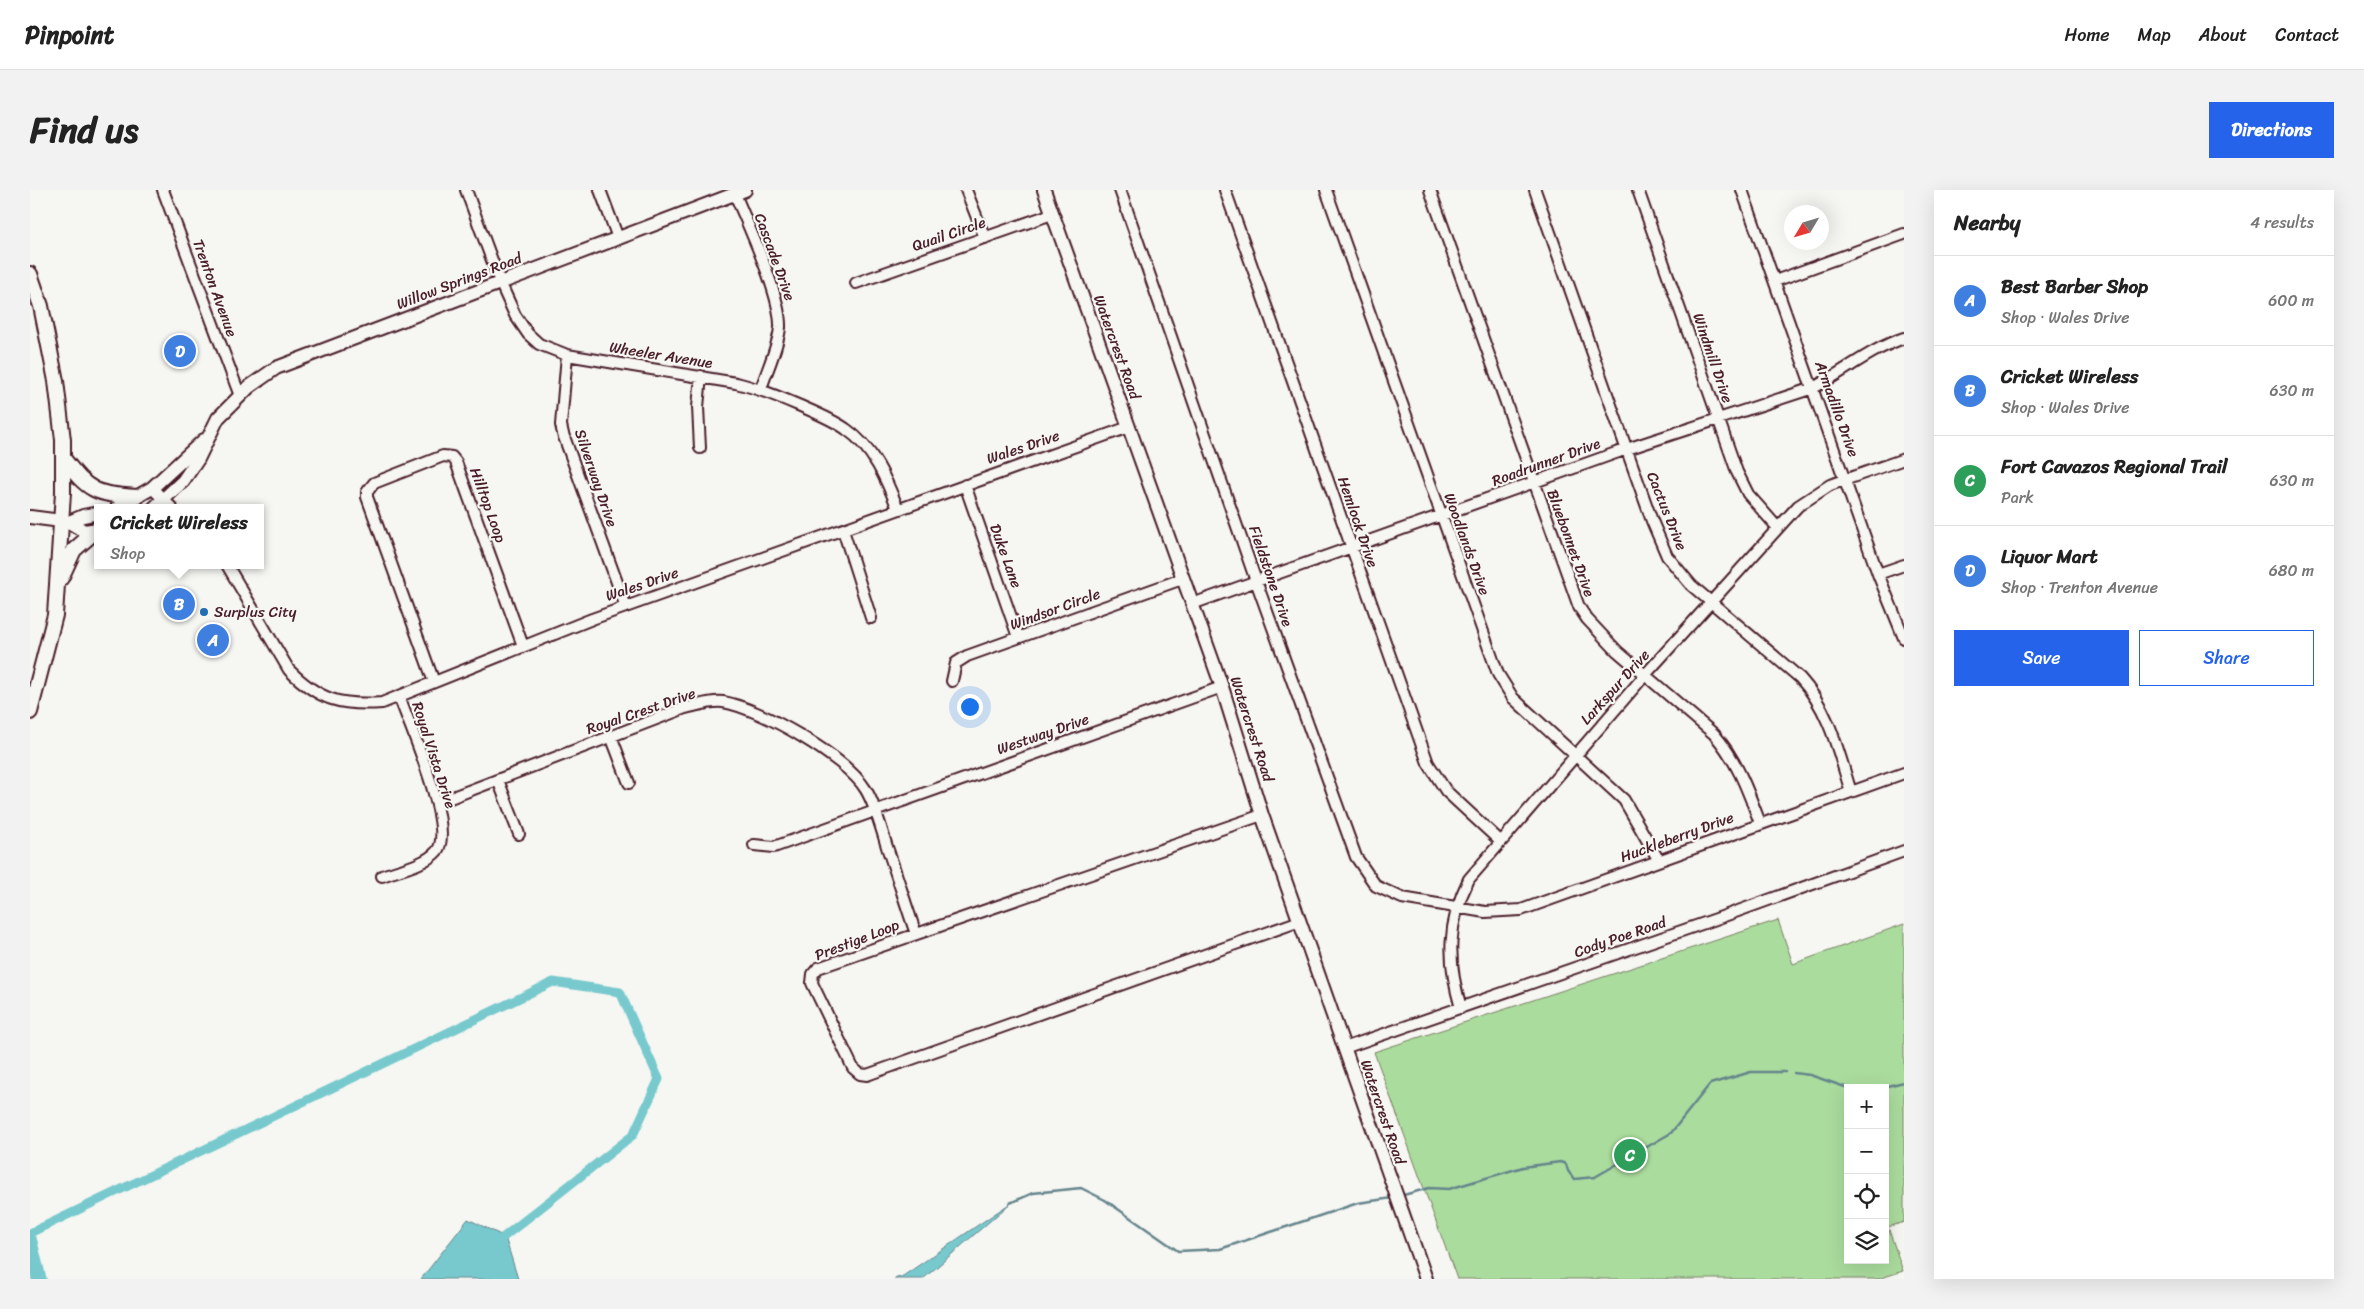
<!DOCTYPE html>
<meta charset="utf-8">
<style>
:root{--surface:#fff;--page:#f2f2f2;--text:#222;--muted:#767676;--line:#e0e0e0;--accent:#2563eb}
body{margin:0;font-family:Sriracha,sans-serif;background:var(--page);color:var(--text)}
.controls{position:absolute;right:15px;bottom:15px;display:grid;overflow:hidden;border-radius:0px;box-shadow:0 5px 20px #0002}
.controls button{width:45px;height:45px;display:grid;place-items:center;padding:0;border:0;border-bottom:1px solid var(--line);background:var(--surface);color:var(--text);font:25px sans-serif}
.compass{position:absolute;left:1754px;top:15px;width:45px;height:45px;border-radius:50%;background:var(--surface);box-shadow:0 5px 20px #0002;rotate:232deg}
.you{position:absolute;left:939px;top:516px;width:18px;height:18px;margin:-12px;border:4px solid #fff;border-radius:50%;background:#1a73e8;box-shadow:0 0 0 8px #1a73e833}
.badge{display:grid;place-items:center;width:32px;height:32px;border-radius:50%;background:var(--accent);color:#fff;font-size:16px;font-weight:700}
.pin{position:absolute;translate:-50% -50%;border:2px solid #fff;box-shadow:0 1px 5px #0006}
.popup{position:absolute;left:64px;top:314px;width:170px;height:65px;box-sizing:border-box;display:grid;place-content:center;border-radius:0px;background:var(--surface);filter:drop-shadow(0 1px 4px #0005);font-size:16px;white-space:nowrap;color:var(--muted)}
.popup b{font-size:19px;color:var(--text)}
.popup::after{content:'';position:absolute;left:50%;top:100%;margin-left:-10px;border:10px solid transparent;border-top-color:var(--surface)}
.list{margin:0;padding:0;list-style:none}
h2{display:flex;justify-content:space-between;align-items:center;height:65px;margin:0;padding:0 20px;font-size:21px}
h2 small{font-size:16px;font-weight:400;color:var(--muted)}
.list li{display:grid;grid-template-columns:32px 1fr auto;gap:15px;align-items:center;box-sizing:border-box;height:90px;padding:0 20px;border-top:1px solid var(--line)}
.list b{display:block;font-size:19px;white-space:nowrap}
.list p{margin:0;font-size:16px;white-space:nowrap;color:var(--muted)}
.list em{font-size:16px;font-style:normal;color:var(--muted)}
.actions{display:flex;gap:10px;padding:15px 20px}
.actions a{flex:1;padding:11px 0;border:1px solid var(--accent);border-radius:0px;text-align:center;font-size:18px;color:var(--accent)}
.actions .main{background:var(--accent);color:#fff}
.icon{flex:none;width:28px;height:28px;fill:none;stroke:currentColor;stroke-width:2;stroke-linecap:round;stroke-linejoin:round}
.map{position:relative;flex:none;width:1874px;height:1089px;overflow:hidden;border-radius:0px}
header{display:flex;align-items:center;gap:30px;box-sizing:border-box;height:70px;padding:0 25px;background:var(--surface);border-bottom:1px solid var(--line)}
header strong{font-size:24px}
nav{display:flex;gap:28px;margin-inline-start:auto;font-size:18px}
.intro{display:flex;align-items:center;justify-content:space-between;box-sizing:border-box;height:120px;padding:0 30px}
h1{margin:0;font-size:35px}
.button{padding:12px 22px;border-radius:0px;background:var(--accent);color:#fff;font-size:18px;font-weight:700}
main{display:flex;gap:30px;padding:0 30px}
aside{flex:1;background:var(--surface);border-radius:0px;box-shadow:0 5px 20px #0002}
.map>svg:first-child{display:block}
.green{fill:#aadc9d;stroke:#7a7e64;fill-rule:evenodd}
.water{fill:#77c9cd;stroke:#65858c}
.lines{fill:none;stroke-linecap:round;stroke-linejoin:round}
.stream{stroke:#65858c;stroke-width:2.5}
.canal{stroke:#77c9cd;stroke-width:9}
.river{stroke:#77c9cd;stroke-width:15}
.minor-casing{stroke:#4a1f2b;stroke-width:14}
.tertiary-casing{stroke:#4a1f2b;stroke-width:16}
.secondary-casing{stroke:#4a1f2b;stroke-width:18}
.minor{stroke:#f6f6f2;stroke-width:10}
.tertiary{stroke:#f6f6f2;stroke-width:12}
.secondary{stroke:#f6f6f2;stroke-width:14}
.poi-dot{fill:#1f6fb2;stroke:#f6f6f2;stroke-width:2}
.labels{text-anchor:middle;stroke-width:4.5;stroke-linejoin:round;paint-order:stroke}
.street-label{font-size:15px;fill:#4a1f2b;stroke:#f6f6f2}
.poi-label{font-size:15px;fill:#4a1f2b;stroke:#f6f6f2;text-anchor:start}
</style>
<header>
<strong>Pinpoint</strong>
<nav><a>Home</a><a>Map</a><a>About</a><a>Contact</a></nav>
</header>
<div class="intro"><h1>Find us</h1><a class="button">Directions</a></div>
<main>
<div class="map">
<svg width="1874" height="1089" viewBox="0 0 1874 1089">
<rect width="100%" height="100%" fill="#f6f6f2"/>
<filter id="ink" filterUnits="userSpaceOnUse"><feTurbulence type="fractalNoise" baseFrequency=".02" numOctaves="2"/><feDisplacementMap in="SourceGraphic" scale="10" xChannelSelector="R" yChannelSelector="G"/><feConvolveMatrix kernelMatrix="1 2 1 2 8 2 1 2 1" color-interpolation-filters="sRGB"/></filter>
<g filter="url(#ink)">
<path class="green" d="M1748 730 1763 774 1874 734V1032L1858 1037 1873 1081 1848 1089H1427L1344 862ZM1818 898H1855V1070H1818Z"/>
<path class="water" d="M982 1012 893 1089H864L873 1086Z
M438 1029 475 1047 488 1089H391Z"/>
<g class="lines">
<path class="stream" d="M1764 883 1780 885 1818 898
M1849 898 1874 892
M1370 1006 1399 998 1419 999 1493 977 1530 972 1536 974 1538 981 1544 989 1565 987 1641 943 1680 894 1721 882H1755
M980 1013 1003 1003 1051 998 1075 1010 1148 1061 1190 1059 1328 1013 1362 1008"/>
<path class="canal" d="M0 1043 523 792 590 802 629 889 603 945 466 1053"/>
<path class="river" d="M0 1052 9 1089"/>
<g class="minor-casing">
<path id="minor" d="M133 0 210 206
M436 0 470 92 485 125 498 144 509 154 537 165 706 193C728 198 747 206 768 215 784 222 802 229 816 239 843 257 857 291 868 319
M570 0 588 48
M936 0 955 48
M1090 0 1226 391 1326 667 1346 696 1372 708 1455 722 1491 720 1874 583
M1195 0 1398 573 1416 601 1470 651
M1296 0 1468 484 1483 508 1594 610 1628 669
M1400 0 1549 417 1557 429 1587 461 1684 544C1707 570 1718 601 1730 633
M1505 0 1622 331 1637 366 1661 395 1770 488C1800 521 1808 561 1821 602
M1608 0 1707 282 1718 304 1747 337
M1712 0 1848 384 1874 448
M705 4C718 36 751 105 750 137 749 155 736 182 731 199
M1745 91 1874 44
M826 93 1022 24
M537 165 531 235 533 244 596 417
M670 258 668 217 671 186
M935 295 988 447
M122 298 142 318
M813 340 841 428
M197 375 259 480C289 510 310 516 352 513L562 429 1099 237
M1848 384 1874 375
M1162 414 1597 259 1783 198C1814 182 1841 159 1874 148
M922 491 926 473 937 466 1152 389
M404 492 337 307V302L344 293 413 266 422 267 426 272 493 456
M581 546 599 593
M468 590 489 644
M407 613 655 518C667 516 681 510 693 512 730 518 816 567 836 600 846 617 851 638 857 657 867 686 876 715 886 744
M1232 625 788 778 783 784 782 793 823 878 830 884 837 885 1270 731
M724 655 744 657 1192 497
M352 686C368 680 395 675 407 661 425 638 379 534 369 506
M1431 818C1417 771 1417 733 1439 689L1615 485 1768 316 1800 295 1874 269
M1314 858 1686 729 1874 661"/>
</g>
<g class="tertiary-casing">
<path id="tertiary" d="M1014 0 1192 497 1232 625 1396 1089
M87 318 122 298 174 250
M124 318 153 291 168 269 188 228 219 197 246 178 715 0
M0 327 39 332 54 341 68 339
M39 332 53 326 68 323"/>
</g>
<g class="secondary-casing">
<path id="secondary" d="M0 84 11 116 26 191 33 250V303L25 425 0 522
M33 268C59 302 65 304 107 307
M31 388 44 360 68 339"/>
</g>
<use href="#minor" class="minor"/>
<use href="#tertiary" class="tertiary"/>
<use href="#secondary" class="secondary"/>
</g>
</g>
<circle class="poi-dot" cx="174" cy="422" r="5"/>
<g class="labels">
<g class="street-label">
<text transform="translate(919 44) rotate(-19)" y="5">Quail Circle</text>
<text transform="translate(745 67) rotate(70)" y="5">Cascade Drive</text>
<text transform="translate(429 91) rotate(-21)" y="5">Willow Springs Road</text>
<text transform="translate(185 98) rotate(70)" y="5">Trenton Avenue</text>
<text transform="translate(1087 157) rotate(70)" y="5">Watercrest Road</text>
<text transform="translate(631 165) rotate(9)" y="5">Wheeler Avenue</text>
<text transform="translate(1683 168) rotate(71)" y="5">Windmill Drive</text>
<text transform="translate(1807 219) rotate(70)" y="5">Armadillo Drive</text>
<text transform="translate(993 257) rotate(-19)" y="5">Wales Drive</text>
<text transform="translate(1516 272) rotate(-20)" y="5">Roadrunner Drive</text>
<text transform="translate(566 288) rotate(71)" y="5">Silverway Drive</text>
<text transform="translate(458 315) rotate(70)" y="5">Hilltop Loop</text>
<text transform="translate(1637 321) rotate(68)" y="5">Cactus Drive</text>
<text transform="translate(1328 332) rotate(71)" y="5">Hemlock Drive</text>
<text transform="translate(1541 353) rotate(70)" y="5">Bluebonnet Drive</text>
<text transform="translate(1437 354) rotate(70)" y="5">Woodlands Drive</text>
<text transform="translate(976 366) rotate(70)" y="5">Duke Lane</text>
<text transform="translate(1241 386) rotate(71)" y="5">Fieldstone Drive</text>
<text transform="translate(612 394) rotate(-19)" y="5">Wales Drive</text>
<text transform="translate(1025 419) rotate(-20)" y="5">Windsor Circle</text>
<text transform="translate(1585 497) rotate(-48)" y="5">Larkspur Drive</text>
<text transform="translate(611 521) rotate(-19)" y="5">Royal Crest Drive</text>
<text transform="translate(1222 539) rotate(72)" y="5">Watercrest Road</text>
<text transform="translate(1013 544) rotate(-19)" y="5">Westway Drive</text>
<text transform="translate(404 565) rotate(72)" y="5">Royal Vista Drive</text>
<text transform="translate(1647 647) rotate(-20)" y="5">Huckleberry Drive</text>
<text transform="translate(1590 747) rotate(-19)" y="5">Cody Poe Road</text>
<text transform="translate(827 750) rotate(-21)" y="5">Prestige Loop</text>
<text transform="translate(1353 922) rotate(71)" y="5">Watercrest Road</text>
</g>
<g class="poi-label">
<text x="184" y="427">Surplus City</text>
</g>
</g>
</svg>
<div class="controls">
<button>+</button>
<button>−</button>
<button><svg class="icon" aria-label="locate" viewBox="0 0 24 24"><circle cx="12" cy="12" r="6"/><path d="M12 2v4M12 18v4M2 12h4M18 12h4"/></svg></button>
<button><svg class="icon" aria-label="layers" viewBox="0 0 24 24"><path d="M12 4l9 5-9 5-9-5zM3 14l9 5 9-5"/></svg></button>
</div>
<svg class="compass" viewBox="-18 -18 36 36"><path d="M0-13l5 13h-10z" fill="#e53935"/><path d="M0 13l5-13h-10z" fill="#767676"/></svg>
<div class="you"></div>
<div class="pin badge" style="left:183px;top:450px;background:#3f7fe0">A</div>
<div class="pin badge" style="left:149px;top:414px;background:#3f7fe0">B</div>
<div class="popup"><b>Cricket Wireless</b>Shop</div>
<div class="pin badge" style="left:1600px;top:965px;background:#2e9e5b">C</div>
<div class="pin badge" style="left:150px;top:161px;background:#3f7fe0">D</div>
</div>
<aside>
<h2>Nearby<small>4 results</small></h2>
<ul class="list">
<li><span class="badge" style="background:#3f7fe0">A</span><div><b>Best Barber Shop</b><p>Shop · Wales Drive</p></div><em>600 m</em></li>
<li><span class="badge" style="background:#3f7fe0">B</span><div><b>Cricket Wireless</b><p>Shop · Wales Drive</p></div><em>630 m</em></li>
<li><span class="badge" style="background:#2e9e5b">C</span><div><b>Fort Cavazos Regional Trail</b><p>Park</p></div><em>630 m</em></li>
<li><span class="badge" style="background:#3f7fe0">D</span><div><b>Liquor Mart</b><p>Shop · Trenton Avenue</p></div><em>680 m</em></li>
</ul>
<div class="actions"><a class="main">Save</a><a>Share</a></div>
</aside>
</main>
